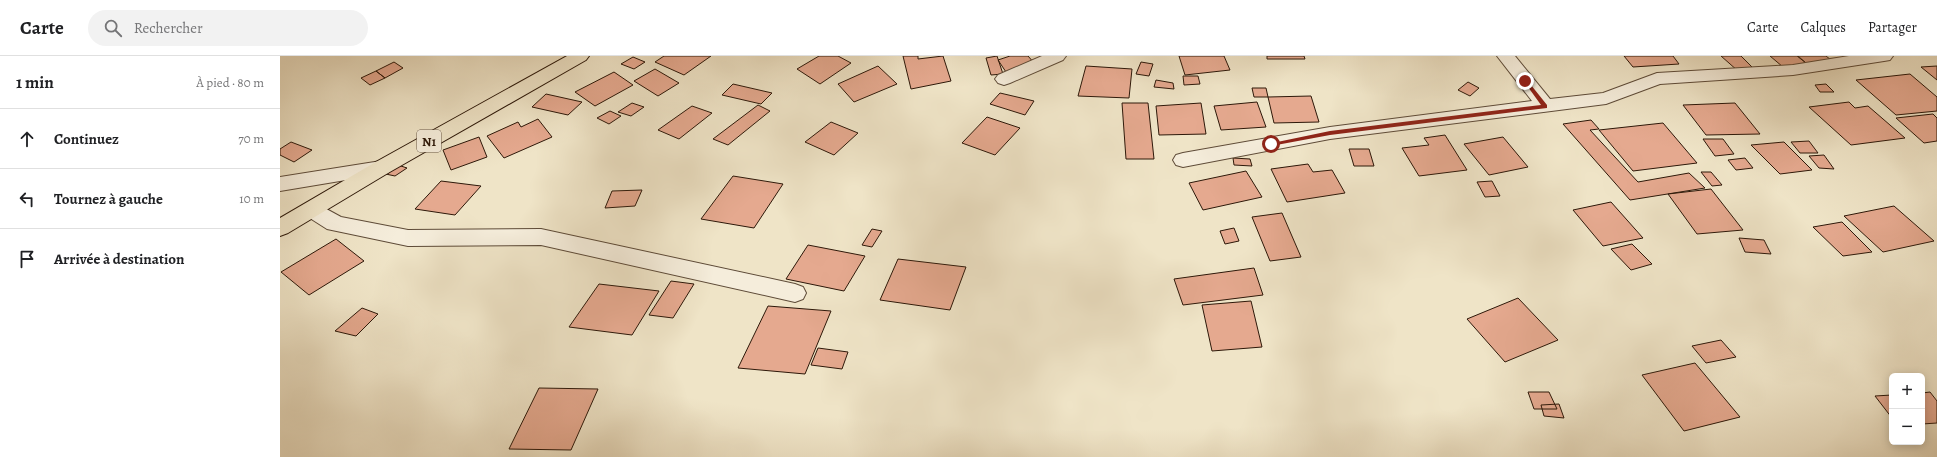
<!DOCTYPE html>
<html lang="fr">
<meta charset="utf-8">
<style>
:root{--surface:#fff;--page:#f2f2f2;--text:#202124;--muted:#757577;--line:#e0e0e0}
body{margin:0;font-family:Alegreya,serif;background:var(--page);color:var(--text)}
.controls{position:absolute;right:12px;bottom:12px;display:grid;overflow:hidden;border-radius:6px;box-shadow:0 2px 10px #0003}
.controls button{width:36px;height:36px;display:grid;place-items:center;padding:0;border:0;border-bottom:1px solid var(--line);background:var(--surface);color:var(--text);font:20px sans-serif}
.stop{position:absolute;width:12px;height:12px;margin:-9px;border:3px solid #8f2418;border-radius:50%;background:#fff}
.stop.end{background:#8f2418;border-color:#fff;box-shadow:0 1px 4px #0008}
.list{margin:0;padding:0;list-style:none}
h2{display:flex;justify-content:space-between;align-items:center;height:52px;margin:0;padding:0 16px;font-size:17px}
h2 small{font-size:13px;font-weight:400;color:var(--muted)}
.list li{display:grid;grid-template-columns:26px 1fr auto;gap:12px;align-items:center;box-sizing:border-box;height:60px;padding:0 16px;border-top:1px solid var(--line)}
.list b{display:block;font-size:15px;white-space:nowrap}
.list em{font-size:13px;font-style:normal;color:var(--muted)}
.icon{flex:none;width:22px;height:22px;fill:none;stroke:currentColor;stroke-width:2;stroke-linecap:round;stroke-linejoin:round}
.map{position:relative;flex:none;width:1657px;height:401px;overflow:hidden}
header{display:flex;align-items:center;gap:24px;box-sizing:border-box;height:56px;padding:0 20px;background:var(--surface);border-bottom:1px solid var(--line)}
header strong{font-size:19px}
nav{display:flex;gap:22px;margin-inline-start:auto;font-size:14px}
.search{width:280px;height:36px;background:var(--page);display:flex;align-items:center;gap:10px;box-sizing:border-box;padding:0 14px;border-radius:22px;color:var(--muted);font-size:15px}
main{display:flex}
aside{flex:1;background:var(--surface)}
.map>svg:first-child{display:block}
.building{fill:#e5a98f;stroke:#2d1809}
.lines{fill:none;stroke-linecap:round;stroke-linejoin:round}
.street-casing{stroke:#5e4b38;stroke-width:2}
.highway-casing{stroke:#2d1809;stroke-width:2}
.street{fill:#f5eddb;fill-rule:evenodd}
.highway{fill:#efe4c7;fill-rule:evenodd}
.route{fill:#8f2418}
.labels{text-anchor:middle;stroke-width:3;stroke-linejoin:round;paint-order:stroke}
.shield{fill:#f5eddb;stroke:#695848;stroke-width:1}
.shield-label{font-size:13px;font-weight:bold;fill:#2d1809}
</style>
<header>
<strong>Carte</strong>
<div class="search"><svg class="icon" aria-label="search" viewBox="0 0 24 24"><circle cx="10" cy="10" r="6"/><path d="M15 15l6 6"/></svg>Rechercher</div>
<nav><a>Carte</a><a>Calques</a><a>Partager</a></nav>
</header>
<main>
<aside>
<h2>1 min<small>À pied · 80 m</small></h2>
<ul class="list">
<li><svg class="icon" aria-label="ahead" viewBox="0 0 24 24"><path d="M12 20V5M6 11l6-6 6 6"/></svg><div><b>Continuez</b></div><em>70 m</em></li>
<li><svg class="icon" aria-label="left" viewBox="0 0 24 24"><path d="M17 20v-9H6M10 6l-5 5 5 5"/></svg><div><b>Tournez à gauche</b></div><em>10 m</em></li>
<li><svg class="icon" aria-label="arrive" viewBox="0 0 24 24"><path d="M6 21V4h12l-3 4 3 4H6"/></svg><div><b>Arrivée à destination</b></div></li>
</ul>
</aside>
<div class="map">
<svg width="1657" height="401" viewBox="0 0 1657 401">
<rect width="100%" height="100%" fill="#efe4c7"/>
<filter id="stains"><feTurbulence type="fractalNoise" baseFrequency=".005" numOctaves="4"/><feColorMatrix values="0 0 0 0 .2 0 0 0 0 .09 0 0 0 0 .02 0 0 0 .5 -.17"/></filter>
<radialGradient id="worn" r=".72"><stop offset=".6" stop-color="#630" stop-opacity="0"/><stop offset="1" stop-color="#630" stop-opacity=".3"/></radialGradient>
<path class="building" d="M384 0H431L404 19 375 6Z
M539 0H558L571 7 540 28 517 13Z
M623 0H638V3L663 0 671 25 631 33Z
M717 0 723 18 711 19 706 2Z
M730 0H748L755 8 726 16 718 4Z
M899 0H944L950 14 905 19Z
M987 0H1024L1025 3H987Z
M1344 0H1393L1399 8 1353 11Z
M1441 0H1461L1475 14 1458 15Z
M1490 0H1517L1526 7 1503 11Z
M1518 0H1546L1551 4 1526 7Z
M353 1 365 6 354 13 341 8Z
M114 6 123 12 105 22 96 15Z
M861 6 873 8 869 20 856 18Z
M598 10 617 28 574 46 558 28Z
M806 10 852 13 849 42 798 40Z
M1657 10V24L1641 11Z
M375 13 399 27 378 40 354 25Z
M96 15 105 22 90 29 81 22Z
M334 16 353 29 315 50 295 36Z
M1630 18 1657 41V55L1616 59 1576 24Z
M903 20H918L920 28 904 29Z
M876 24 893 27 894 33 874 31Z
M1188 26 1199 32 1190 40 1178 34Z
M453 28 492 37 481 48 442 39Z
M1546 28 1554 36H1540L1535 29Z
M972 32H986L988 41H974Z
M720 37 754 45 745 59 710 48Z
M266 38 302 46 288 59 252 51Z
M1031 40 1039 66 994 67 988 41Z
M977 46 986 71 941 74 934 50Z
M1569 46 1575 52 1588 50 1625 82 1571 89 1529 51Z
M352 47 364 51 351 60 338 56Z
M842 47H868L874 103H846Z
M921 47 926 78 879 79 876 50Z
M1455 47 1480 78 1426 79 1403 49Z
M478 49 490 55 448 89 433 83Z
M412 50 432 57 399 83 378 74Z
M330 55 341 60 329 68 317 62Z
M1653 58 1657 62V85L1644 87 1616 62Z
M707 61 740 72 715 99 682 87Z
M258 63 272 81 224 102 207 80 238 66 241 71Z
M1311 64 1319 73 1310 74 1358 126 1409 117 1425 132 1350 144 1283 68Z
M551 66 578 77 554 99 525 86Z
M1383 67 1417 107 1353 115 1319 74Z
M1165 79 1187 114 1139 120 1122 92 1149 89 1144 82Z
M199 81 207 101 171 114 163 94Z
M1223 81 1248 111 1209 119 1184 88Z
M1423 83H1443L1454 98 1435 100Z
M1529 85 1538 97H1520L1511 86Z
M11 86 32 94 14 106 0 99V93Z
M1504 86 1532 114 1500 118 1471 89Z
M1069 93H1089L1094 110H1074Z
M1544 99 1554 113 1539 112 1529 100Z
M953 102 970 103 972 110 954 109Z
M1465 102 1473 112 1456 114 1448 104Z
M115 108 127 112 115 120 101 117Z
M1028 108 1033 116 1052 114 1065 137 1007 146 991 113Z
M966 115 982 141 923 154 909 127Z
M1421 116H1431L1442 129 1432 130Z
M453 120 503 128 474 172 421 163Z
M161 125 201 130 175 159 135 153Z
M1212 125 1220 140 1205 141 1197 126Z
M1431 133 1463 174 1417 178 1388 138Z
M362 134 355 150 325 152 332 135Z
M1331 146 1363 182 1323 190 1293 154Z
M1614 150 1654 185 1603 196 1564 160Z
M1002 157 1021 201 990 205 972 161Z
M1562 166 1592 196 1563 200 1533 171Z
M954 172 959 185 945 188 940 175Z
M592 173 602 175 592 191 582 189Z
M1459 182 1484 184 1491 198 1465 196Z
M56 183 84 205 29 239 1 216Z
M1352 188 1372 208 1351 214 1331 193Z
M528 189 585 200 564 235 506 223Z
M618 203 686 211 670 254 600 244Z
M974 212 983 239 903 249 894 223Z
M391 225 414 228 393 262 369 259Z
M319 228 379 235 352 279 289 271Z
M1238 242 1278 284 1225 306 1187 263Z
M971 245 982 291 932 295 922 249Z
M488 250 551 255 525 318 458 312Z
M82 252 98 258 76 280 55 275Z
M1441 284 1456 301 1426 307 1412 290Z
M538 292 568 296 562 313 531 309Z
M1415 307 1460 361 1404 375 1362 319Z
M259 332 318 333 291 394 229 393Z
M1248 336H1269L1277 353H1254Z
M1650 336 1657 345V367L1642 368V337Z
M1612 339V362L1595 340Z
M1279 348 1284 362 1264 360 1261 349Z"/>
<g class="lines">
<g class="street-casing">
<path id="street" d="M762 0H786L783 4 730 27 724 29 718 27 715 23 718 19Z
M1217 0H1235L1270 43 1323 37 1377 17 1513 9 1569 0H1613L1610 4 1604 5 1513 19 1380 28 1326 48 1050 83 903 111 896 109 893 104 896 99 903 97 1050 71 1252 45Z
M101 105 108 107 111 112 108 117 0 135V121Z
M32 147 39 149 61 161 128 174 261 173 515 228 523 231 526 237 523 243 515 246 261 189 128 190 47 173 25 159 22 154 25 149Z"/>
</g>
<g class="highway-casing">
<path id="highway" d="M287 0H309L306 4 108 117 8 177 0 180V162L94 107Z"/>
</g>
<use href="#street" class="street"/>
<use href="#highway" class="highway"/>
</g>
<path class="route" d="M1243 24H1247L1267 49V52L1050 79 991 90 988 88 1050 75 1261 49Z"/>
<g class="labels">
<rect class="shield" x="137" y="74" width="24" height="22" rx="3"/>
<g class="shield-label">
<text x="149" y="90">N1</text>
</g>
</g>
<rect width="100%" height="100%" filter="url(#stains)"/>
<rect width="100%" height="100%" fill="url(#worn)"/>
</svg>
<div class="controls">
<button>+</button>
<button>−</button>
</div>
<div class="stop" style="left:991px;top:88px"></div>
<div class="stop end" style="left:1245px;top:25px"></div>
</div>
</main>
